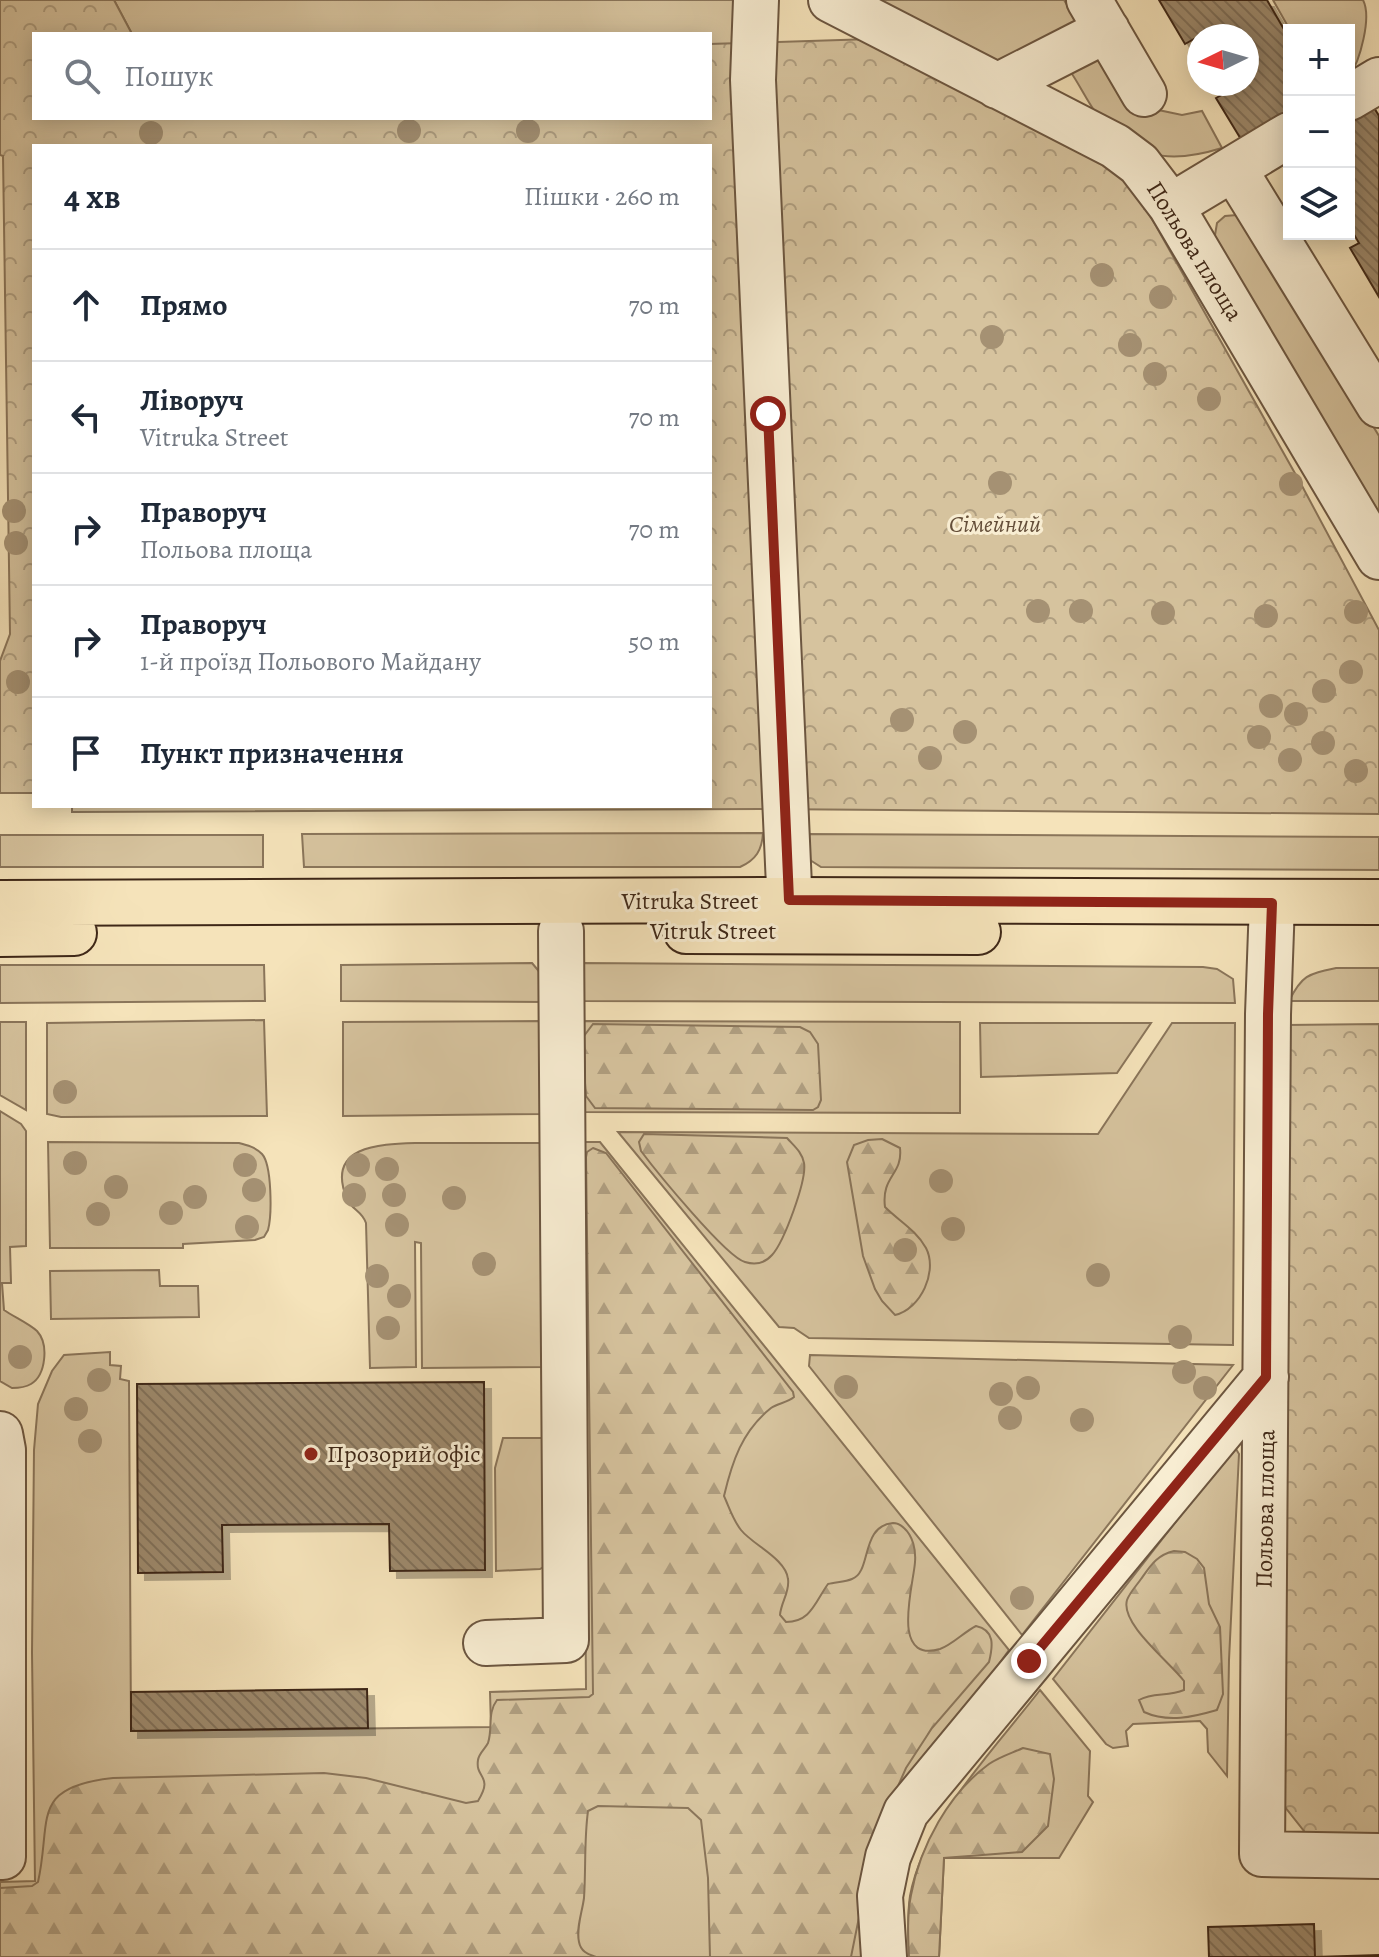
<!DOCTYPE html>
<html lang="uk">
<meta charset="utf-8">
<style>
:root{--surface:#fff;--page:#f2f2f3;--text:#1f2937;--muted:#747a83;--line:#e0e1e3}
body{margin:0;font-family:Alegreya,serif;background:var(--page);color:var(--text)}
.controls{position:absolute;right:24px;top:24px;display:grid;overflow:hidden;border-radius:0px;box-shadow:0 4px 20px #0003}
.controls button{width:72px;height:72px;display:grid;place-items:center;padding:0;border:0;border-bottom:2px solid var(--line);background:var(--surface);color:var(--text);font:40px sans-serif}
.compass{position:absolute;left:1187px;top:24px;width:72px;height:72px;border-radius:50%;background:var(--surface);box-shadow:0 4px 20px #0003;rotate:265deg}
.stop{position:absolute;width:24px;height:24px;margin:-18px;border:6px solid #8f2418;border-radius:50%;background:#fff}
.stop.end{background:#8f2418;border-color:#fff;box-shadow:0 2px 8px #0008}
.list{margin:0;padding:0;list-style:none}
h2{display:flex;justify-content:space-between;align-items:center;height:104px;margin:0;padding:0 32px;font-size:34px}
h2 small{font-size:26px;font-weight:400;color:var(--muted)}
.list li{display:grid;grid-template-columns:52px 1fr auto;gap:24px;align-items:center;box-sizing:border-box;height:112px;padding:0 32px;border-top:2px solid var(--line)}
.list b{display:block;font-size:30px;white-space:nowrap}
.list p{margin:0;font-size:26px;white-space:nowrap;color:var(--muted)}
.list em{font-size:26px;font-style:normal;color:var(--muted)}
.icon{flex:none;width:44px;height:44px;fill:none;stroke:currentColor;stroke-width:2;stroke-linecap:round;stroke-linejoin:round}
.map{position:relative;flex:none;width:1379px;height:1957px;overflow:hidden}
.search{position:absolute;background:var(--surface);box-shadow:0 4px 20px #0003;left:32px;top:32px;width:680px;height:88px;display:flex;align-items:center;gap:20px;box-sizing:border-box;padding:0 28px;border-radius:0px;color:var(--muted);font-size:30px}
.panel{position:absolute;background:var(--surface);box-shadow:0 4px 20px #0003;left:32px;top:144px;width:680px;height:664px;border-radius:0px}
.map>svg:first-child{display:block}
.green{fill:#d6c39e;stroke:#8a755a;stroke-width:2}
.forest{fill:url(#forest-firs);stroke:#8a755a;stroke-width:2}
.park{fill:url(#park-crowns);stroke:#8a755a;stroke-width:2}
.building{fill:url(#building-back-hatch);stroke:#3e2717;stroke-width:2;filter:url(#shadow)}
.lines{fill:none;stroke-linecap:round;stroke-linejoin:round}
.minor-casing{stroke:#6c5640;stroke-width:48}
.major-casing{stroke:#3e2717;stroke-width:48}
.minor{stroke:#f8edd2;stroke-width:44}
.major{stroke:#f5e3ba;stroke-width:44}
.tree{fill:#a59173}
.route{stroke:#8f2418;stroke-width:10}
.poi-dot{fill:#8f2418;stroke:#f8edd2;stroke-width:3}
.labels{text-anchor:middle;stroke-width:6;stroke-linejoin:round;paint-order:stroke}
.street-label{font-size:24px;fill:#3e2717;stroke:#f8edd2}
.park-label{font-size:24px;font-style:italic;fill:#644e39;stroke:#f8edd2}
.poi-label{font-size:24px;fill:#3e2717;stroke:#f8edd2;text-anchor:start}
</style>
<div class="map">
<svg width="1379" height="1957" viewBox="0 0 1379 1957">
<defs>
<pattern id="forest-firs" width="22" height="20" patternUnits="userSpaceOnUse" patternTransform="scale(2)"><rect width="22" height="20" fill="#d6c39e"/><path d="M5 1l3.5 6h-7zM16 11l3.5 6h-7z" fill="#af9e80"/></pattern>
<pattern id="park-crowns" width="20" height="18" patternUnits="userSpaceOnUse" patternTransform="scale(2)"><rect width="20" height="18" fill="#d6c39e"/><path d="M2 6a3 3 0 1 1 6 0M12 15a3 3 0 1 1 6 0" fill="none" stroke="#af9e80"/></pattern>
<pattern id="building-back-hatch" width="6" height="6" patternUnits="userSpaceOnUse" patternTransform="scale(2)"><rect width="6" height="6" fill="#9d896c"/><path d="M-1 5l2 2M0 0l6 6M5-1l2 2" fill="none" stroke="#817058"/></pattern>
<filter id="shadow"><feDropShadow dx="7" dy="7" stdDeviation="0" flood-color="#0004"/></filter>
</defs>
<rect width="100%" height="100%" fill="#f5e3ba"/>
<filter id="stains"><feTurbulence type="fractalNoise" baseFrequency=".0025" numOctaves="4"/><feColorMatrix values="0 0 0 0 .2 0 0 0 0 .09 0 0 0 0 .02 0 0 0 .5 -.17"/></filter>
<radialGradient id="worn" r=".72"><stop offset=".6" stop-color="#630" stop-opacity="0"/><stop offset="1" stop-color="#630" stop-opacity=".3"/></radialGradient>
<path class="green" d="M114 0H739L738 44 710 116V34H132Z
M849 0H1064L1078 23 991 67Z
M1273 0H1363C1372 17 1360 61 1349 77V30H1290Z
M1099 56 1149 108 1182 115 1202 111 1222 148C1177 162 1144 161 1108 128 1093 114 1082 88 1070 71Z
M1237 215 1255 233 1379 436V520L1214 241 1217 223 1225 216Z
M763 833C762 850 756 860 740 867H304L302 834Z
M804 834 1379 837V870L821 867 810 860Z
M0 835H263V867H0Z
M532 963 542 975 544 1002 341 1001V965Z
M582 963 1203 967 1217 969 1233 979 1235 1003 581 1001Z
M0 965H264L265 1001 0 1003Z
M1336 968H1379V1001H1289C1302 975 1308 974 1336 968Z
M264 1020 267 1116 61 1117 47 1114V1023Z
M543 1021V1114L343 1116V1022Z
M581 1021 960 1022V1113L580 1112Z
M0 1022H26V1110L0 1095Z
M980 1023H1151L1117 1073 981 1077Z
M1172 1023H1235L1233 1345 809 1338 794 1328 779 1327 618 1132 1098 1134Z
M0 1111 21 1124 26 1131V1246L10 1247 11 1283H2L4 1310C14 1317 28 1323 37 1331 49 1344 46 1375 31 1384 26 1387 18 1388 12 1388L0 1381Z
M48 1142 239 1143C247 1145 255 1147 262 1154 272 1165 272 1215 268 1230L264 1237 255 1240 183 1244V1248H50Z
M582 1142H600L1009 1650 956 1724 863 1957H0V1882L35 1881 32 1653 34 1450 38 1404 52 1371 64 1355 110 1352V1365L121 1366 120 1379 129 1381 131 1731 491 1727 490 1692 586 1689Z
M415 1143H543L545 1367 422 1368 421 1243 415 1242 416 1367 370 1368 366 1223C362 1211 352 1210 347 1199 325 1146 379 1144 415 1143Z
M159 1270 160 1286H198L199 1317 51 1319 50 1271Z
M810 1355 1233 1365 1022 1635 809 1366Z
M503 1438H546L545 1566 540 1569 496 1571 495 1468Z
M1236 1449 1239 1454 1229 1660 1227 1776 1208 1752 1207 1729 1200 1721 1133 1724 1126 1731 1128 1746 1113 1748 1106 1744 1053 1679 1231 1451Z
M1040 1690 1090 1751 1088 1796 1093 1802 1059 1858H944L939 1957H909C908 1937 907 1916 910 1896 924 1820 994 1750 1040 1690Z"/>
<path class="forest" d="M593 1024 800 1027 810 1032 818 1044 821 1100 818 1107 813 1110 595 1108 586 1096 585 1083 584 1036Z
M644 1134 787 1138C794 1146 802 1152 804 1163 807 1180 784 1242 772 1255 765 1263 755 1265 745 1262 726 1257 656 1171 641 1151L639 1142Z
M882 1139 900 1148C903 1175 881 1176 885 1207 899 1221 916 1230 926 1248 938 1271 921 1309 895 1315L882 1301 875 1289 863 1256 847 1162 854 1145 868 1140Z
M593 1148 606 1153 793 1392 794 1397C787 1403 778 1403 771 1408 742 1431 732 1462 724 1496 729 1507 733 1520 741 1530 753 1545 786 1559 788 1579 790 1592 781 1602 780 1615L786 1622C811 1622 815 1602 828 1584 835 1582 845 1582 852 1579 872 1572 860 1526 893 1523 897 1523 901 1525 904 1528 913 1536 916 1550 915 1562 914 1583 889 1664 940 1649 952 1645 964 1632 976 1626 995 1630 993 1646 989 1662L932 1728 906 1768 875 1838 851 1957H710L708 1878 701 1820 688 1808 598 1806 588 1811C584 1840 586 1869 584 1898 582 1913 576 1928 579 1942 581 1952 588 1954 596 1957H0V1888L32 1886 38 1882C52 1820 29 1787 113 1778L324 1773 366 1778 466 1803 478 1801C494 1775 475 1779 478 1760 479 1753 485 1749 488 1743 493 1728 487 1713 497 1700L589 1697 593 1694 586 1157 587 1152Z
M1174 1551 1185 1552 1197 1559 1204 1568 1209 1604 1220 1627 1223 1694 1217 1710C1193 1717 1168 1723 1144 1712L1139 1700C1153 1692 1168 1697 1184 1690V1681C1170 1662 1120 1624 1127 1600 1130 1592 1137 1585 1141 1579 1151 1565 1157 1555 1174 1551Z
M1023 1748 1050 1754 1054 1779 1048 1826 1022 1852 944 1858 939 1957H909C908 1936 907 1915 911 1895 920 1846 949 1793 989 1764 999 1757 1012 1753 1023 1748Z"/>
<path class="park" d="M0 0H114L132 34H34V118H710V44L872 39 1097 158 1133 188 1156 226 1301 484 1379 630V814L762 809 72 812V806H710V146H34V793H0V661L10 634 3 156 0 155Z
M1379 1024V1840L1308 1836 1285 1807 1281 1787 1286 1025Z"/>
<path class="building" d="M1159 0H1267L1289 38V113L1242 141 1216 98 1225 93 1220 84H1247V36H1199V47L1194 39 1185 44Z
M1373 106 1379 116V297L1350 248 1359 243 1349 226V120Z
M484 1382 485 1570 390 1571 389 1524 222 1525 223 1572 138 1573 137 1384Z
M367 1689 368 1728 131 1731V1692Z
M1314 1924 1315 1957 1379 1955V1957H1209L1208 1927Z"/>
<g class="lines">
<g class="minor-casing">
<path id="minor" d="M756 0 753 80 791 931
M831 0 1115 146 1139 164 1171 206 1379 557
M1089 0 1144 94
M997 86 1107 30
M1349 98 1379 80
M1234 169 1379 405
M1171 206 1289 135
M1272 903 1268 1014 1262 1854 1379 1856
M0 1434 3 1450V1857H0
M486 1643 566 1640 561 931
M884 1957 880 1896 888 1857 906 1812 1266 1377"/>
</g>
<g class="major-casing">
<path id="major" d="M0 903 789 900 1379 902
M686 931 978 932
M0 934 74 933"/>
</g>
<use href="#minor" class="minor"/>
<use href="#major" class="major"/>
</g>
<g class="tree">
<circle cx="409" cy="131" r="12"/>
<circle cx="528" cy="131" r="12"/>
<circle cx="151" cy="133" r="12"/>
<circle cx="1102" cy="275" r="12"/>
<circle cx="1161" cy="297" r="12"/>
<circle cx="992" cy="337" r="12"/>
<circle cx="1130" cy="345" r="12"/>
<circle cx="1155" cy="374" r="12"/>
<circle cx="1209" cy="399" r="12"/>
<circle cx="1000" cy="483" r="12"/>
<circle cx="1291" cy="484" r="12"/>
<circle cx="14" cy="511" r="12"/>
<circle cx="16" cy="543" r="12"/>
<circle cx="1038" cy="611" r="12"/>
<circle cx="1081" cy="611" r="12"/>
<circle cx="1356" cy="612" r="12"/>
<circle cx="1163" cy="613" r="12"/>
<circle cx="1266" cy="616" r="12"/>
<circle cx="1351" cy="672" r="12"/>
<circle cx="18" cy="682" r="12"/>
<circle cx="1324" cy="691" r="12"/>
<circle cx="1271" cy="706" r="12"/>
<circle cx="1296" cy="714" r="12"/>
<circle cx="902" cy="720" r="12"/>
<circle cx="965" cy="732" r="12"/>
<circle cx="1259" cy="737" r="12"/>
<circle cx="1323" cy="743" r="12"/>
<circle cx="930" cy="758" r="12"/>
<circle cx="1290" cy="760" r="12"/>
<circle cx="1356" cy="771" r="12"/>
<circle cx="65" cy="1092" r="12"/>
<circle cx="75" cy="1163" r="12"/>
<circle cx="245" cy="1165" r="12"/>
<circle cx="358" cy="1165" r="12"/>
<circle cx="387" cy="1169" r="12"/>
<circle cx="941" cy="1181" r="12"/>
<circle cx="116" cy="1187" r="12"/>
<circle cx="254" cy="1190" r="12"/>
<circle cx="354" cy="1195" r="12"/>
<circle cx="394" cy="1195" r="12"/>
<circle cx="195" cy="1197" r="12"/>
<circle cx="454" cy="1198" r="12"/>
<circle cx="171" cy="1213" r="12"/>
<circle cx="98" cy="1214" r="12"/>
<circle cx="397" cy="1225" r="12"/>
<circle cx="247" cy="1227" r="12"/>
<circle cx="953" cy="1229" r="12"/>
<circle cx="905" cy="1250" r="12"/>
<circle cx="484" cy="1264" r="12"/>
<circle cx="1098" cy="1275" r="12"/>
<circle cx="377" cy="1276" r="12"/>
<circle cx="399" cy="1296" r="12"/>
<circle cx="388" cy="1328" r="12"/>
<circle cx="1180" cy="1337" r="12"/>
<circle cx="20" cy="1357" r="12"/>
<circle cx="1184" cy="1372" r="12"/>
<circle cx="99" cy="1380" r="12"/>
<circle cx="846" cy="1387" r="12"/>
<circle cx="1028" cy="1388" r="12"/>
<circle cx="1205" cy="1388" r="12"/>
<circle cx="1001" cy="1394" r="12"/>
<circle cx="76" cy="1409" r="12"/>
<circle cx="1010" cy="1418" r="12"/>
<circle cx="1082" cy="1420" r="12"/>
<circle cx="90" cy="1441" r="12"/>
<circle cx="1022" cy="1598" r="12"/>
</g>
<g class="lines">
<path class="route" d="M768 414 789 900 1272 903 1268 1014 1266 1377 1029 1661"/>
</g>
<circle class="poi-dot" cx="311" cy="1454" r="8"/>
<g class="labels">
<g class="street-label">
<text transform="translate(1195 251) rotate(58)" y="8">Польова площа</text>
<text x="690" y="909">Vitruka Street</text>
<text x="713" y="939">Vitruk Street</text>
<text transform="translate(1265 1509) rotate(-89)" y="8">Польова площа</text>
</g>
<g class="park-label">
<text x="995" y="532">Сімейний</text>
</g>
<g class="poi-label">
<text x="327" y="1462">Прозорий офіс</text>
</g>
</g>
<rect width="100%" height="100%" filter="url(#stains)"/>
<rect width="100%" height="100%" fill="url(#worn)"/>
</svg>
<div class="controls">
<button>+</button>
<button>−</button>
<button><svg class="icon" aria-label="layers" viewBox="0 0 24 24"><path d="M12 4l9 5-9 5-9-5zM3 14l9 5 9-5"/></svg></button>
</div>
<svg class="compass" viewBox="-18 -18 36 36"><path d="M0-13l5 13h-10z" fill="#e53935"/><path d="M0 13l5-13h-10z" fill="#747a83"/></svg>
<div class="stop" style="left:768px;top:414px"></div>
<div class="stop end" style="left:1029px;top:1661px"></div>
<div class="search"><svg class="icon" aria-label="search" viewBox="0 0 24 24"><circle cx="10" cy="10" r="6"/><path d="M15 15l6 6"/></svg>Пошук</div>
<section class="panel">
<h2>4 хв<small>Пішки · 260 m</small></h2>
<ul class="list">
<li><svg class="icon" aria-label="ahead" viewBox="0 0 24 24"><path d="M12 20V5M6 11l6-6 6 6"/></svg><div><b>Прямо</b></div><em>70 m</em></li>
<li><svg class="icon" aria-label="left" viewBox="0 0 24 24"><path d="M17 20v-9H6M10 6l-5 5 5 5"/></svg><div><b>Ліворуч</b><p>Vitruka Street</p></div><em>70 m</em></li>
<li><svg class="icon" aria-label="right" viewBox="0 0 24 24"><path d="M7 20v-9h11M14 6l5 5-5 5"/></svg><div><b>Праворуч</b><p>Польова площа</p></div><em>70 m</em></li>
<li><svg class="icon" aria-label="right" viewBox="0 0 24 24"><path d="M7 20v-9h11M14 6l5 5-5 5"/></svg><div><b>Праворуч</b><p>1-й проїзд Польового Майдану</p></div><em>50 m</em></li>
<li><svg class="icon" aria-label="arrive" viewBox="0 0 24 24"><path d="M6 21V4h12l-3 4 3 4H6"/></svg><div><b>Пункт призначення</b></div></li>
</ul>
</section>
</div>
